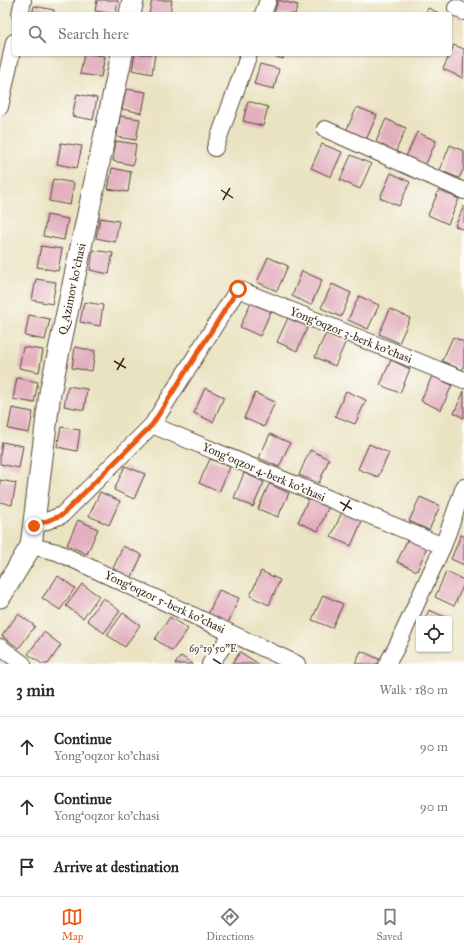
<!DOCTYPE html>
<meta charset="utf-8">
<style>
:root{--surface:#fff;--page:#f2f2f3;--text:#2b2b33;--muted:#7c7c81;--line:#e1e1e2;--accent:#ea580c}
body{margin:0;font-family:"IM FELL Great Primer",serif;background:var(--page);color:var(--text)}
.controls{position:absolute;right:12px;bottom:12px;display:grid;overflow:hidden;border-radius:4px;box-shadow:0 1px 3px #0004}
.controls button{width:36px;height:36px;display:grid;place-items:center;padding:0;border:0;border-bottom:1px solid var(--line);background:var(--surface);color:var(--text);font:20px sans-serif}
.stop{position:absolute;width:12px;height:12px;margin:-9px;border:3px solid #ea580c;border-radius:50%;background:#fff}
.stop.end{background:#ea580c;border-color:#fff;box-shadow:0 1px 4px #0008}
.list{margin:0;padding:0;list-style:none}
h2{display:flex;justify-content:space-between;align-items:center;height:52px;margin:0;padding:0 16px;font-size:17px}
h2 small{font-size:13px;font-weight:400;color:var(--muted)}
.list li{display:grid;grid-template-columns:26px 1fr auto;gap:12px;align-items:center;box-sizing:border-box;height:60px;padding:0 16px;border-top:1px solid var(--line)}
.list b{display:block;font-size:15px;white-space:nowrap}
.list p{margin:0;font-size:13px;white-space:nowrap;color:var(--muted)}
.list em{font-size:13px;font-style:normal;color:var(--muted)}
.icon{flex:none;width:22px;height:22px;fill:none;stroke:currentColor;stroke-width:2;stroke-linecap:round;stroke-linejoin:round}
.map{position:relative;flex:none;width:464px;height:664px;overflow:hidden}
.search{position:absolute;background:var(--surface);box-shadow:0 1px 3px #0004;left:12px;right:12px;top:12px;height:44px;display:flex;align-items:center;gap:10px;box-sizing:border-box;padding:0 14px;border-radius:4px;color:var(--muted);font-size:15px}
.sheet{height:232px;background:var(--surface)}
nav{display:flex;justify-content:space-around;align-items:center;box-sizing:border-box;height:56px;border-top:1px solid var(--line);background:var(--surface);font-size:11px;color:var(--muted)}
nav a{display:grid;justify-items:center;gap:2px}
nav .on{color:var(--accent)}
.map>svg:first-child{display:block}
.building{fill:#e3b0bf}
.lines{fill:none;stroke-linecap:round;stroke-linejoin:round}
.minor-casing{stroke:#554637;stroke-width:18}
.major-casing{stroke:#554637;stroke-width:23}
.minor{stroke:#fff;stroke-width:16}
.major{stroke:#fff;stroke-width:21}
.route{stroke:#ea580c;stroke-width:5}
.ticks{fill:none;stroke:#3b2a1e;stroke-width:1.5}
.labels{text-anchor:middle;stroke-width:3;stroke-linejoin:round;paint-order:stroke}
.street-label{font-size:12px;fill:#3b2a1e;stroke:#fdfcf7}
.ticks-label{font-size:10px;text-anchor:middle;fill:#3b2a1e;stroke:#fdfcf7;stroke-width:3;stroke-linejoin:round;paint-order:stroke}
</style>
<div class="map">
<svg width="464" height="664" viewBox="0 0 464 664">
<rect width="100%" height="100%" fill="#fdfcf7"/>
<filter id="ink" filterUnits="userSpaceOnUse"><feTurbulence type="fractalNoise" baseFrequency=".025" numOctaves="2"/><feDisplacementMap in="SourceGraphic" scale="8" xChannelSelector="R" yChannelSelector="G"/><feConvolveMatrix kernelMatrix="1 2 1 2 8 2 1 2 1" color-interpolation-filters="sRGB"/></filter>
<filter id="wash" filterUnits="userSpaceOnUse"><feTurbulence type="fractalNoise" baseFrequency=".012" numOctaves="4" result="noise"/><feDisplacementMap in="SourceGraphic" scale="16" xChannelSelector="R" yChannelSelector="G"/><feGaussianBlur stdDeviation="0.9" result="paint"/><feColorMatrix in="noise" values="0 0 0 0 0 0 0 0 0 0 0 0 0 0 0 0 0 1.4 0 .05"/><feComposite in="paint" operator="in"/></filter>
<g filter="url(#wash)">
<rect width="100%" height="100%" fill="#eae3c2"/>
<g id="blocks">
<path class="building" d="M97 0H118L116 14 95 11Z
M152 0H172L170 14H149Z
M278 0 298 5 295 14H274Z
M34 6 54 10V14H32Z
M428 8 441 14H425Z
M454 45 464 49 463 78 443 69Z
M84 54 105 56 101 77 80 74Z
M135 54H155L152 74 132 70Z
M267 54H284L283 59Z
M260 64 279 69 274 89 254 84Z
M126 89 146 92 142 113 122 109Z
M77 94 97 98 93 120 72 116Z
M248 101 268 107 263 126 243 121Z
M357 107 377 115 366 140 346 131Z
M120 116 140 119 136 140 117 137Z
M386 119 406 128 395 153 375 144Z
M417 132 436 141 425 166 406 157Z
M116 141 136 144 133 165 113 161Z
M61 143 82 146 77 168 57 164Z
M322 144 342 152 331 177 311 168Z
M450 145 464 151V168L459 178 440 170Z
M351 155 371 164 360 189 340 180Z
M112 168 131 172 128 192 108 189Z
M391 173 410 182 399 206 380 198Z
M53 179 74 183 70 205 49 201Z
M439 190 459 199 448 224 428 215Z
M464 206V230L455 226Z
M47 215 68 219 64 240 43 236Z
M100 218 119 221 115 242 96 238Z
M41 246 62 249 58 271 37 267Z
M93 250 113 253 109 274 90 270Z
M268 257 288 266 277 291 257 282Z
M302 271 322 280 311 305 292 296Z
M36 279 56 282 52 304 32 300Z
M332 284 351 293 341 317 321 308Z
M359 296 379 305 368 329 348 320Z
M84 302 103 305 100 326 80 322Z
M251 302 271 311 260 336 240 327Z
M390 309 410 318 399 343 379 334Z
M29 315 50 319 45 340 25 336Z
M288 318 308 326 297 351 277 342Z
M326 333 346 341 335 366 315 357Z
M453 337 464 342V366L462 370 442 361Z
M23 347 43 350 39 372 19 368Z
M75 347 95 351 92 371 72 368Z
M391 360 410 369 400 393 380 385Z
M432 376 452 385 441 410 421 401Z
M17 378 38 382 34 403 13 399Z
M68 386 87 389 84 410 64 406Z
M205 388 224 397 213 422 194 413Z
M346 391 366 400 355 424 335 416Z
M464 391V418L454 413Z
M255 393 275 402 264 427 244 418Z
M12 408 33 412 29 433 8 429Z
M61 427 80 430 77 451 57 447Z
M270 434 290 443 279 467 259 458Z
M2 442 23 446 19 468 0 464V455Z
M369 444 389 453 378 477 358 469Z
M310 450 329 459 319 483 299 475Z
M210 459 230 467 219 492 199 483Z
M125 466 145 474 134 499 114 490Z
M244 473 264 482 253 507 234 498Z
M0 480 16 483 12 505 0 502Z
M269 484 289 493 278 517 258 509Z
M100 492 120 501 109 525 89 516Z
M420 497 440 506 429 530 409 521Z
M309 498 329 506 318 531 298 522Z
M342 512 362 521 351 546 331 537Z
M78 520 98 529 87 554 67 545Z
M461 535 464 536V565L451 559Z
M408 538 427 547 417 571 397 562Z
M123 546 142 555 131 579 112 571Z
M261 571 280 580 269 605 250 596Z
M446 572 464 580V584L454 606 435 597Z
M58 576 75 588 60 610 42 598Z
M82 584 99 596 83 618 66 606Z
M219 590 239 598 228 623 208 614Z
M323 595 343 604 332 628 312 620Z
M103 598 120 611 104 633 87 620Z
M429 610 450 619H425Z
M123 613 140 625 125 647 107 635Z
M18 614 35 626 19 648 2 636Z
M170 617 188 629 172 651 155 639Z
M44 632 61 645 48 664H42L28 654Z
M361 651 381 660 379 664H355Z
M240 652 259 664H232Z
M181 656 193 664H175Z"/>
</g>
</g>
<g filter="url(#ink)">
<use href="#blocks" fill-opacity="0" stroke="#554637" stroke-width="1"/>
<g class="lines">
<g class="minor-casing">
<path id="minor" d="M456 8 464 12
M20 14 23 0
M263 14 268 0
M0 107 14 42
M325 129 464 191
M215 148 249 54
M152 425 443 546
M34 526 62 515 152 425 238 289 464 380
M31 546 57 552 297 664
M0 647 23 664
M210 664 232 634
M387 664 396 648 443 546 464 487"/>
</g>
<g class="major-casing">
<path id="major" d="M130 14 133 0
M0 597 31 546 50 393 122 54"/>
</g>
<use href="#minor" class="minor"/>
<use href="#major" class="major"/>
</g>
</g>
<g class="lines" filter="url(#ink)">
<path class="route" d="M34 526 62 515 152 425 238 289"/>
</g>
<path class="ticks" d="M221 190 233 198M223 200 230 188M114 361 126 368M117 370 124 358M340 502 352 509M343 511 350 500M213 659 221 664"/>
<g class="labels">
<g class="street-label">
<text transform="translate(72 289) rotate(-78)" y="4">Q. Azimov ko'chasi</text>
<text transform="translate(351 335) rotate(22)" y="4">Yong‘oqzor 3-berk ko'chasi</text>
<text transform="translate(264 472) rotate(23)" y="4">Yong‘oqzor 4-berk ko'chasi</text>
<text transform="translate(165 602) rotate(25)" y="4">Yong‘oqzor 5-berk ko'chasi</text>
</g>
</g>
<g class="ticks-label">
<text x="213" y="652">69°19'50"E</text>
</g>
</svg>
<div class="controls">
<button><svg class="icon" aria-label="locate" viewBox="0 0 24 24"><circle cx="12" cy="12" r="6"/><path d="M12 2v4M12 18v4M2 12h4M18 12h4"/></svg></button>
</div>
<div class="stop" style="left:238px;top:289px"></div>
<div class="stop end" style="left:34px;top:526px"></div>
<div class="search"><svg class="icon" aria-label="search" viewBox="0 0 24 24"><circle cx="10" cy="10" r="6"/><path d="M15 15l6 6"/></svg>Search here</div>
</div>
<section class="sheet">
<h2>3 min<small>Walk · 180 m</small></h2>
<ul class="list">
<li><svg class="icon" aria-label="ahead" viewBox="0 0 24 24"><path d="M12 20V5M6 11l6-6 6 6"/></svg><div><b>Continue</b><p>Yong'oqzor ko'chasi</p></div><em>90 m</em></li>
<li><svg class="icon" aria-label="ahead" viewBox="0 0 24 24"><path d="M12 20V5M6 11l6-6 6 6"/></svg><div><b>Continue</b><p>Yong‘oqzor ko'chasi</p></div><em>90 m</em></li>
<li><svg class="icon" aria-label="arrive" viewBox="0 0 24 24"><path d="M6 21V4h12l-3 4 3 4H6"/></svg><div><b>Arrive at destination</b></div></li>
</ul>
</section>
<nav>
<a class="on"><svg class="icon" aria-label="map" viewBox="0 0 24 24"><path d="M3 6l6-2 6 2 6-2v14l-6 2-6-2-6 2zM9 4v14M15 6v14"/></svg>Map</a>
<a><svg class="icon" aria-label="directions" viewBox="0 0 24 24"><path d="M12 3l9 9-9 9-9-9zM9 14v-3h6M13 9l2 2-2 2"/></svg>Directions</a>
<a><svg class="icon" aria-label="saved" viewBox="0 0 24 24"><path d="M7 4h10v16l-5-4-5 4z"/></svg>Saved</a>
</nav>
